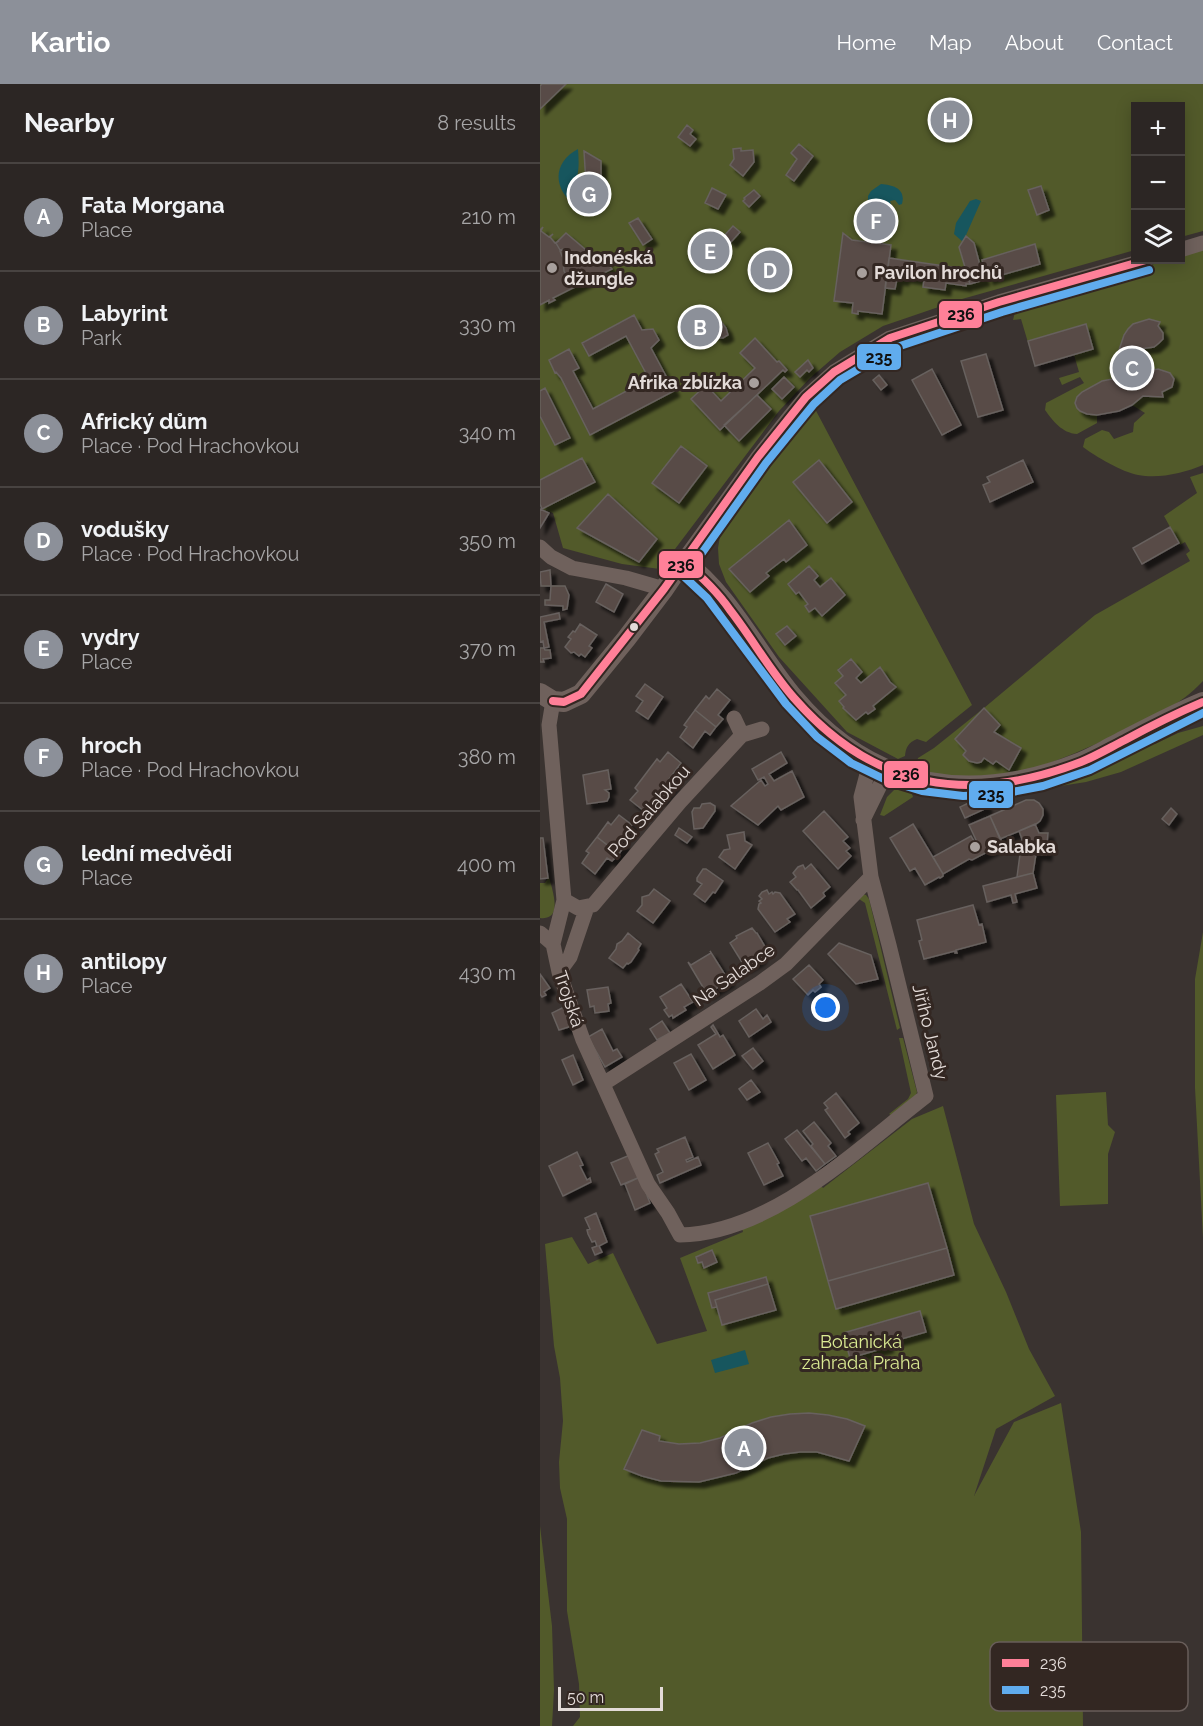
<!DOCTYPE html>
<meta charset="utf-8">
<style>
:root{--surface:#2c2624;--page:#342e2c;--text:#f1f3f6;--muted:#a6a5a6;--line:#484341;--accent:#8c9099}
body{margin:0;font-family:Raleway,sans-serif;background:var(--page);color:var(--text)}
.controls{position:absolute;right:18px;top:18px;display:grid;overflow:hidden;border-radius:0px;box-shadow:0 3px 15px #0003}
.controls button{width:54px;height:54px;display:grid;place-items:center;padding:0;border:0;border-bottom:2px solid var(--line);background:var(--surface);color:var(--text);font:30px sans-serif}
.scale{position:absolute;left:18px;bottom:15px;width:105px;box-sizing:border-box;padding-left:6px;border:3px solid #e3dbd8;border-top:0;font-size:16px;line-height:21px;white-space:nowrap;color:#e3dbd8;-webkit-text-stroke:4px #332722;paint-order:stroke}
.you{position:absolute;left:286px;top:924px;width:21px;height:21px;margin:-15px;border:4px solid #fff;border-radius:50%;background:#1a73e8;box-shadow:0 0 0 9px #1a73e833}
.badge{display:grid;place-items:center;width:39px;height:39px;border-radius:50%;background:var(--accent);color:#fff;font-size:20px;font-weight:700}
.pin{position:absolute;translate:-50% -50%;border:3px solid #fff;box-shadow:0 2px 6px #0006}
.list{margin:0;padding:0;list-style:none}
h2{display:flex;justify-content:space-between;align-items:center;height:78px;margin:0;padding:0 24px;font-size:26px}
h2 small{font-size:20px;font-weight:400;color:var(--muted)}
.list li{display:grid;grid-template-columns:39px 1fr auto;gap:18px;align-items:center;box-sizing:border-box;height:108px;padding:0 24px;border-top:2px solid var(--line)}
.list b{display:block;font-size:22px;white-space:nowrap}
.list p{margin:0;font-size:20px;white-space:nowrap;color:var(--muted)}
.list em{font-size:20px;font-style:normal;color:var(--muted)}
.icon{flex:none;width:33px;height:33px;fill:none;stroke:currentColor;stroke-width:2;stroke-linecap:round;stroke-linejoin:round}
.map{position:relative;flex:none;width:663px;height:1642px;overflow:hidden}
header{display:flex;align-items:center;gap:36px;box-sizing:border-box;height:84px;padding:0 30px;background:var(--accent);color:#fff}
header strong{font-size:28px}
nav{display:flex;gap:33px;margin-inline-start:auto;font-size:21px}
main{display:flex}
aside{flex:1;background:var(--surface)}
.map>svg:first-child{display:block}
.green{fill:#525a2a;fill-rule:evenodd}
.water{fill:#17565e}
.building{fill:#584c46;stroke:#67615e;stroke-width:1.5;filter:url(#shadow)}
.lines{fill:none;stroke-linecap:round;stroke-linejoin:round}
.minor{stroke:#6f615c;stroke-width:15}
.tertiary{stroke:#6f615c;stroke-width:20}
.bus-1-casing{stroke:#332722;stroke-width:12}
.bus-2-casing{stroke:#332722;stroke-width:12}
.bus-1{stroke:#ff8098;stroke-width:8}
.bus-2{stroke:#60acee;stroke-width:8}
.poi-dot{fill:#a8a09d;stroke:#332722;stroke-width:2}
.bus-dot{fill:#e3dbd8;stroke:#332722;stroke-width:2}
.labels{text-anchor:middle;stroke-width:6;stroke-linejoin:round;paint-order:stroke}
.poi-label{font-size:18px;font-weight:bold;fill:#e3dbd8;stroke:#332722;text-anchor:start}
.street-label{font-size:18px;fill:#e3dbd8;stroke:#332722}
.park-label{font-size:18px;fill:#dbeb93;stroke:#332722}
.key{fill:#332722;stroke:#685d59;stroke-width:1.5}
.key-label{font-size:16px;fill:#e3dbd8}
.line-badge{stroke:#332722;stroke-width:2}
.pale-badge-label{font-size:16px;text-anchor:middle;font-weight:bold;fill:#111}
</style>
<header>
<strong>Kartio</strong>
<nav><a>Home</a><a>Map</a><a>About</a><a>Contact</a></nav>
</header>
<main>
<aside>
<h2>Nearby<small>8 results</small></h2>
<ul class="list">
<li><span class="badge">A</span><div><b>Fata Morgana</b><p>Place</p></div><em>210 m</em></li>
<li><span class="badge">B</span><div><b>Labyrint</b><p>Park</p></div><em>330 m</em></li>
<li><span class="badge">C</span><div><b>Africký dům</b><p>Place · Pod Hrachovkou</p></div><em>340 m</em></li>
<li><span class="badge">D</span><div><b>vodušky</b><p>Place · Pod Hrachovkou</p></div><em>350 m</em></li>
<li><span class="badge">E</span><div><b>vydry</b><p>Place</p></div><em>370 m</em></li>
<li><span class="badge">F</span><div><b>hroch</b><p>Place · Pod Hrachovkou</p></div><em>380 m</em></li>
<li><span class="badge">G</span><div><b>lední medvědi</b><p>Place</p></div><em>400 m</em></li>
<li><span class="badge">H</span><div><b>antilopy</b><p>Place</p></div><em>430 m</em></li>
</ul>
</aside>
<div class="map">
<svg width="663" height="1642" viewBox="0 0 663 1642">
<defs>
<filter id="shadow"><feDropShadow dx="5.5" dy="5.5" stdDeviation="1.5" flood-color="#0009"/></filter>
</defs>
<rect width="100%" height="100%" fill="#3a3330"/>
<path class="green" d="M0 0H663V147L641 153 640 22H596L595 166 422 215 343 242 300 268 270 294 239 327 120 485 82 480 23 464 13 429 2 425 0 421Z
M663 166V381C644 389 619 395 598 391 582 388 555 372 543 363L545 355 562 346 569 348 574 355 593 348 594 339 605 329 592 321 579 327 557 331V339L537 350C522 349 513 337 505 326L506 319 544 299 540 293 522 301 519 294 539 288 534 271 495 282 481 235 473 236 475 228 482 218 628 176H640L641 172Z
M274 323 432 621 386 658 377 655C368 659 366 663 365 672L358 675 307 648 239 573 186 498 179 480 178 464 181 446 186 435 246 353ZM311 575 321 588 316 594 321 599 340 583 350 598 356 603 333 622 334 625 328 630 326 628 316 636 303 624 306 611 295 599 303 592 298 585Z
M663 389V597C641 621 611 634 582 648 538 668 492 691 443 693 420 694 396 691 374 689L378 674 394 664 444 624 555 531 650 477 646 470 650 467 645 458 640 461 624 432 657 409 650 393Z
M663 642V651L581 688 546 698 495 706 485 705 609 653 615 660 638 649Z
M356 704 371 707 373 713 344 732 340 731 347 713Z
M9 793C12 805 24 837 0 834V799H5Z
M322 810 326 811 329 815 360 944 357 946 325 819 319 815Z
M663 848V1154L655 1004V895Z
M359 954H363L377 1008 376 1011 351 1031 349 1030 368 1015 371 1009Z
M566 1008 568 1041 575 1048 568 1070V1120L520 1122 516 1011Z
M403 1022 434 1140 466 1208 489 1265 515 1312 456 1345 434 1412 474 1338 521 1319 541 1448 543 1642H33L40 1633 39 1600 27 1527V1435L20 1404 19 1378 23 1337 20 1294 14 1262 5 1160 32 1153 48 1180 73 1169 117 1260 167 1247 140 1174 203 1148 202 1144 279 1100 283 1104 372 1035Z
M0 1442 12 1542 14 1606 12 1642H0Z"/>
<path class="water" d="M38 65C39 79 40 94 31 104L34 112 28 115C12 97 17 76 38 65Z
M341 100C354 101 366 105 362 120L359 121 355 116 350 117C351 120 352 123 353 126 356 143 342 150 329 155L328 112 331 107Z
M436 115 441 117 423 158 414 150 416 139 430 117Z
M157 159 166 171 171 173 181 182V185L173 183 166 176H159L151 165V161Z
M205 1266 209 1280 175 1289 171 1276Z"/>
<path class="building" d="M2 0H26L0 25V2Z
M147 41 153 46 150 50 156 55 150 62 138 53Z
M259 60 273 72 254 97 246 91 257 75 251 69Z
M201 64V67L213 66 214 78 203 92 190 81 194 75 193 65Z
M44 67 61 77V102L60 107 55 112 43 120H36L43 111 46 100Z
M501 102 509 126 497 131 488 106Z
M172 104 186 111 178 125 165 119Z
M214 106 220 112 209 123 203 117 205 115 204 114Z
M98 134 112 155 103 161 89 139Z
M193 142 200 148 191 158 184 152Z
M3 143 1 147 9 153 13 150 10 153 15 159 19 157 16 159 20 166 24 165 20 167 23 174 27 173 23 175 24 187 33 204 13 214 15 216 9 219V216L0 221V146Z
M26 149 45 165 54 169 63 175 72 185 33 204 24 187 23 175 27 173 23 174 20 167 24 165 20 166 16 159Z
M303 149 312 156 351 161 342 230 318 227V230L312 229 313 219 294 217Z
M426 152 434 159 444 196 430 200 419 163Z
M495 160 500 180 448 195 442 176Z
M349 174 425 185 430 200H426V202L406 199 405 206 383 203 384 196 364 193 363 196 357 195 355 205 345 204Z
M94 231 102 246 113 245 119 256 111 264 134 307 50 351 21 294 16 288 15 289 9 276 29 265 39 284 33 287 53 325 109 295 86 252 49 272 42 259Z
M609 235 620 238 618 242 623 249V255L619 259 614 263 600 265 598 268V273L608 287 618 285 630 289 634 295 632 303 622 308 623 313 603 312 592 321 579 327 557 331 547 330 540 327 537 324 535 319 537 313 542 308 562 297 578 294 576 279 577 272 584 251 588 245 593 240Z
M180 236 186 244 188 251 183 254H177L171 245Z
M546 240 553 265 495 282 488 257Z
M215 254 237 278 239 277 247 286 245 288 243 286 180 346 151 315 166 301 181 317 215 284 200 269Z
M446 270 463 326 438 333 421 277Z
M268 276 273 284 269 288 267 286 260 293 255 288Z
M392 285 421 341 402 351 372 296Z
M339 291 347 301 341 306 333 296Z
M244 293 254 303 242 315 232 305Z
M5 304 30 354 15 361 0 332V307Z
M217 311 231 325 199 357 184 341Z
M141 362 167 382 139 419 112 399Z
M42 374 55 398 2 425 0 420V396Z
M279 376 312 418 287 439 253 398Z
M483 376 493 398 450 418 443 401 450 398 447 393Z
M68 410 117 455 99 478 37 444Z
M0 425 9 429 0 444Z
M249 436 267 461 246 478 244 475 226 489 229 492 210 508 189 485Z
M630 443 639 459 602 480 593 464Z
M269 482 278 492 274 496 280 503 291 494 305 511 282 532 275 524 269 528 265 522 268 520 259 508 256 510 248 500Z
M10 486 11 502H1L0 488Z
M66 500 83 510 74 528 56 518Z
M11 502H25L29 511 27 525 23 526V522L5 521V516H10Z
M19 529 20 535 4 538 9 563 4 564 3 557 0 558V533Z
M40 540 57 551 49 562 52 564 45 573 41 570 39 572 34 568 31 569 25 563 31 555 28 553 33 547 35 548Z
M247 542 256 552 245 561 236 550Z
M0 564H4L5 566H10L11 574 3 575 4 578H0Z
M311 575 322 588 316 594 321 599 340 583 350 598 356 603 333 622 335 625 328 630 326 628 316 636 303 624 304 623 299 617 306 611 295 599 303 592 298 586Z
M105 600 123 613 108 635 96 627 103 617 96 612Z
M177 605 190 616 178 631 183 635 176 643 155 626 166 612 169 615Z
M444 624 460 641 454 648 481 664 469 686 456 677 453 680 444 674 441 678 437 679 429 677 423 671 426 667 415 655Z
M155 626 176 643 170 651 165 647 153 664 140 653 147 643 144 641Z
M128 668 141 679 129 695 134 699 121 715 116 711 104 727 90 716 98 707 95 704 117 675 120 678Z
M241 668 247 679 229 690 234 697 252 687 264 713 241 726 238 722 218 741 191 722 221 696 225 702 228 700 224 693 218 696 212 685Z
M68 686 71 705 65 706 69 709V713L67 717 47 720 43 691Z
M441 713 447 724 425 734 420 723Z
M486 716H494L499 719 503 725V731L500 737 496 740 460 755 450 732Z
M170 719 175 722V727L163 744 154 745 152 728 154 724H160L162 720Z
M631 724 637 730 629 741 622 735Z
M284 727 308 753 303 757 310 764 306 767 311 772 298 785 263 747Z
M79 731 92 741 80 758 85 761 79 770 57 753 68 738 71 741Z
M450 732 463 760 432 776 429 775 403 790 393 773 431 752 434 757 436 756 429 741Z
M373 740 403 790V792L400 794 399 793 385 801 375 784 370 787 350 754Z
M495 740 499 749H508L506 771 496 770 493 789 477 793 482 755 479 747Z
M139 744 152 753 147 759 135 751Z
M204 748 205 757 212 761 195 785 179 773 184 766 190 765 187 751Z
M57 753 79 770 72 777 67 774 55 790 42 779 49 769 46 767Z
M0 754H3L8 794 0 795Z
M271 780 290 803 283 809 285 812 271 824 258 806H257L250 798 256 793 253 789 258 783 263 781 265 785Z
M163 785H166L183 797 175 809 173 808 165 818 154 810 162 800 157 797V794Z
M493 789 497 804 475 810 477 818 473 819 471 811 447 818 443 802Z
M114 805 130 817 113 839 97 827 102 821V813L109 811Z
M227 806 229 810 232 808 233 810 235 808 240 809 255 830 247 835 250 838 235 848 218 825 219 820 221 819 219 817 222 815 219 812 222 808Z
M433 821 439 841 442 840 446 858 416 866 417 869H415V867L384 875 379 857 382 856 377 836Z
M212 844 216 849H217L227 866 220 870 221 873 217 877 205 883 190 859 197 854 196 852Z
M88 849 101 860 98 865 99 866 91 878 88 880 87 879 83 884 69 874 76 865 77 860 82 857Z
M299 859 331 871 338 895 316 900 288 870Z
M170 867 189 897 167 910 148 878 151 881 171 869Z
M269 881 283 896 279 900 281 903 275 908 273 906 268 911 253 895Z
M0 890 10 904 4 908 6 911 2 913 0 910Z
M141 900 153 918 144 923 146 926 133 934 132 931 129 933 124 926 127 924 120 913Z
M68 903 71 919 68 920 69 927 55 929 54 922 50 923 47 906Z
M26 922 32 942 19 946 12 929Z
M216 925 223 935 227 931 231 938 209 953 199 937Z
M122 937 130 949 117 956 110 945Z
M173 941 180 953 183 951 195 971 173 985 158 961 176 950 171 943Z
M62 945 73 967 77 965 82 973 65 983 48 953Z
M213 964 223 977 213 985 202 972Z
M151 970 166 996 149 1006 134 979Z
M33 971 43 996 33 1001 22 976Z
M211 996 220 1008 207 1016 199 1005Z
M296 1009 319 1039 308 1048 310 1050 305 1054 285 1026 288 1024 284 1019Z
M274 1038 291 1059 288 1062 296 1072 285 1080 271 1062 273 1060 263 1047Z
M257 1046 285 1080 276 1087 266 1074 262 1077 245 1055Z
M145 1053 153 1073 146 1076 147 1078 158 1073 161 1081 120 1099 117 1091 123 1088 115 1070 119 1068 117 1065Z
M228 1059 239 1079 237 1080 243 1092 224 1101 208 1069Z
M37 1068 43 1081 40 1082 47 1096 50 1094 51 1098 23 1112 9 1082Z
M90 1071 100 1093 81 1101 71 1079Z
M100 1093 110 1119 95 1126 85 1100Z
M388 1099 407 1164 288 1197 270 1132Z
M56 1129 67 1158 59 1162 62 1168 55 1171 52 1164 57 1162 55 1157 52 1158 48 1150 47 1146 50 1145 45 1134Z
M407 1164 414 1191 296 1225 288 1197Z
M172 1166 177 1178 164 1184 162 1178 158 1179 156 1173Z
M226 1193 228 1200 175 1216 177 1223 172 1224 168 1209Z
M228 1200 236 1226 182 1241 175 1216Z
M380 1227 386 1248 347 1259 348 1263 310 1274 303 1249Z
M269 1329 288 1331 307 1335 325 1342 309 1377 277 1368H260L244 1370 228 1374 196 1389 159 1398 121 1397 102 1392 84 1385 102 1346 120 1352 119 1357 139 1360 160 1359 180 1354 212 1339 231 1333 250 1330Z"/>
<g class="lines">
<path class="minor" d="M640 166 663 159
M0 463 11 473 32 484 86 494 124 505
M143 477 218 373 248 335 266 313 294 288 350 254 459 218 606 176
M13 617 9 641 24 816 13 860 19 888 43 956 108 1100 128 1129 140 1151C232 1149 316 1066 386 1012L349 861 331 793 321 713 330 679
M194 634 202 651
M323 736 347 687
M24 816 38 824 53 821 140 718 202 651 222 645
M0 849 13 860
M19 888 30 873 47 823
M63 1000 220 899 246 880 331 793"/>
<path class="tertiary" d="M0 609 13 617 24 618 41 610 86 555 124 505 143 477C190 511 217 570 254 614 332 707 430 722 541 678 553 673 565 666 577 660 606 645 634 630 663 618"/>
<g class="bus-1-casing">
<path id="bus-1" d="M143 477C161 492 177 507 190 526 212 554 230 587 254 614 334 706 430 721 541 678 556 672 571 663 585 656 611 642 637 629 663 618
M13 617 24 618 41 610 124 505 218 373 266 313 294 288 350 254 459 218 606 176"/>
</g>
<g class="bus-2-casing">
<path id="bus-2" d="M152 483 226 379 256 342 274 320 300 296 354 264 462 228 609 186
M136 485 167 514 246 620 277 653 311 679 346 696 382 707 423 712 462 710 503 702 550 686 663 629"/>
</g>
<use href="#bus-1" class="bus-1"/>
<use href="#bus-2" class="bus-2"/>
</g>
<g class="poi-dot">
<circle cx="12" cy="184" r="6"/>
<circle cx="322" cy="189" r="6"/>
<circle cx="214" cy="299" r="6"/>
<circle cx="435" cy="763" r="6"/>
</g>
<circle class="bus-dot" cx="94" cy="543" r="5"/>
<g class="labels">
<g class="poi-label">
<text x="24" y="180">Indonéská<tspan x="24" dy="21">džungle</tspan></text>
<text x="334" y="195">Pavilon hrochů</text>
<text x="202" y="305" text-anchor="end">Afrika zblízka</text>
<text x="447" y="769">Salabka</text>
</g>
<g class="street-label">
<text transform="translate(109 727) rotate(-49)" y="6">Pod Salabkou</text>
<text transform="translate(194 891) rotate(-35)" y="6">Na Salabce</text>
<text transform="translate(29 915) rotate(71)" y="6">Trojská</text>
<text transform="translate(390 948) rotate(76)" y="6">Jiřího Jandy</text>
</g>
<g class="park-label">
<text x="321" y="1264">Botanická<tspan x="321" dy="21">zahrada Praha</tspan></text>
</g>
</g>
<rect x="450" y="1558" width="198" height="69" rx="9" class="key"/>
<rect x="462" y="1575" width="27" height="8" fill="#ff8098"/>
<rect x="462" y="1602" width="27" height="8" fill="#60acee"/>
<g class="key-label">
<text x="500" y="1585">236</text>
<text x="500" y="1612">235</text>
</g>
<g class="line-badge">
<rect x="398" y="216" width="45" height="29" rx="6" fill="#ff8098"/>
<rect x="316" y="259" width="46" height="28" rx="6" fill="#60acee"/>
<rect x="118" y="466" width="46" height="29" rx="6" fill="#ff8098"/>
<rect x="343" y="676" width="46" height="29" rx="6" fill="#ff8098"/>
<rect x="428" y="696" width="46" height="29" rx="6" fill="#60acee"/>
</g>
<g class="pale-badge-label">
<text x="421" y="236">236</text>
<text x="339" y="279">235</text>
<text x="141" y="487">236</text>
<text x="366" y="696">236</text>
<text x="451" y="716">235</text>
</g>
</svg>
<div class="controls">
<button>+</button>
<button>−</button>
<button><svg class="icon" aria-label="layers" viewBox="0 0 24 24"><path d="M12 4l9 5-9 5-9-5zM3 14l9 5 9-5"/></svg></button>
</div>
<div class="scale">50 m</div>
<div class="you"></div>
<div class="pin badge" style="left:204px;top:1364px">A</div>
<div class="pin badge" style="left:160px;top:243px">B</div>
<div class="pin badge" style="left:592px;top:284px">C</div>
<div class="pin badge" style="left:230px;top:186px">D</div>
<div class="pin badge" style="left:170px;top:167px">E</div>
<div class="pin badge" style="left:336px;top:137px">F</div>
<div class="pin badge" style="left:49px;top:110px">G</div>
<div class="pin badge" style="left:410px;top:36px">H</div>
</div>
</main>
